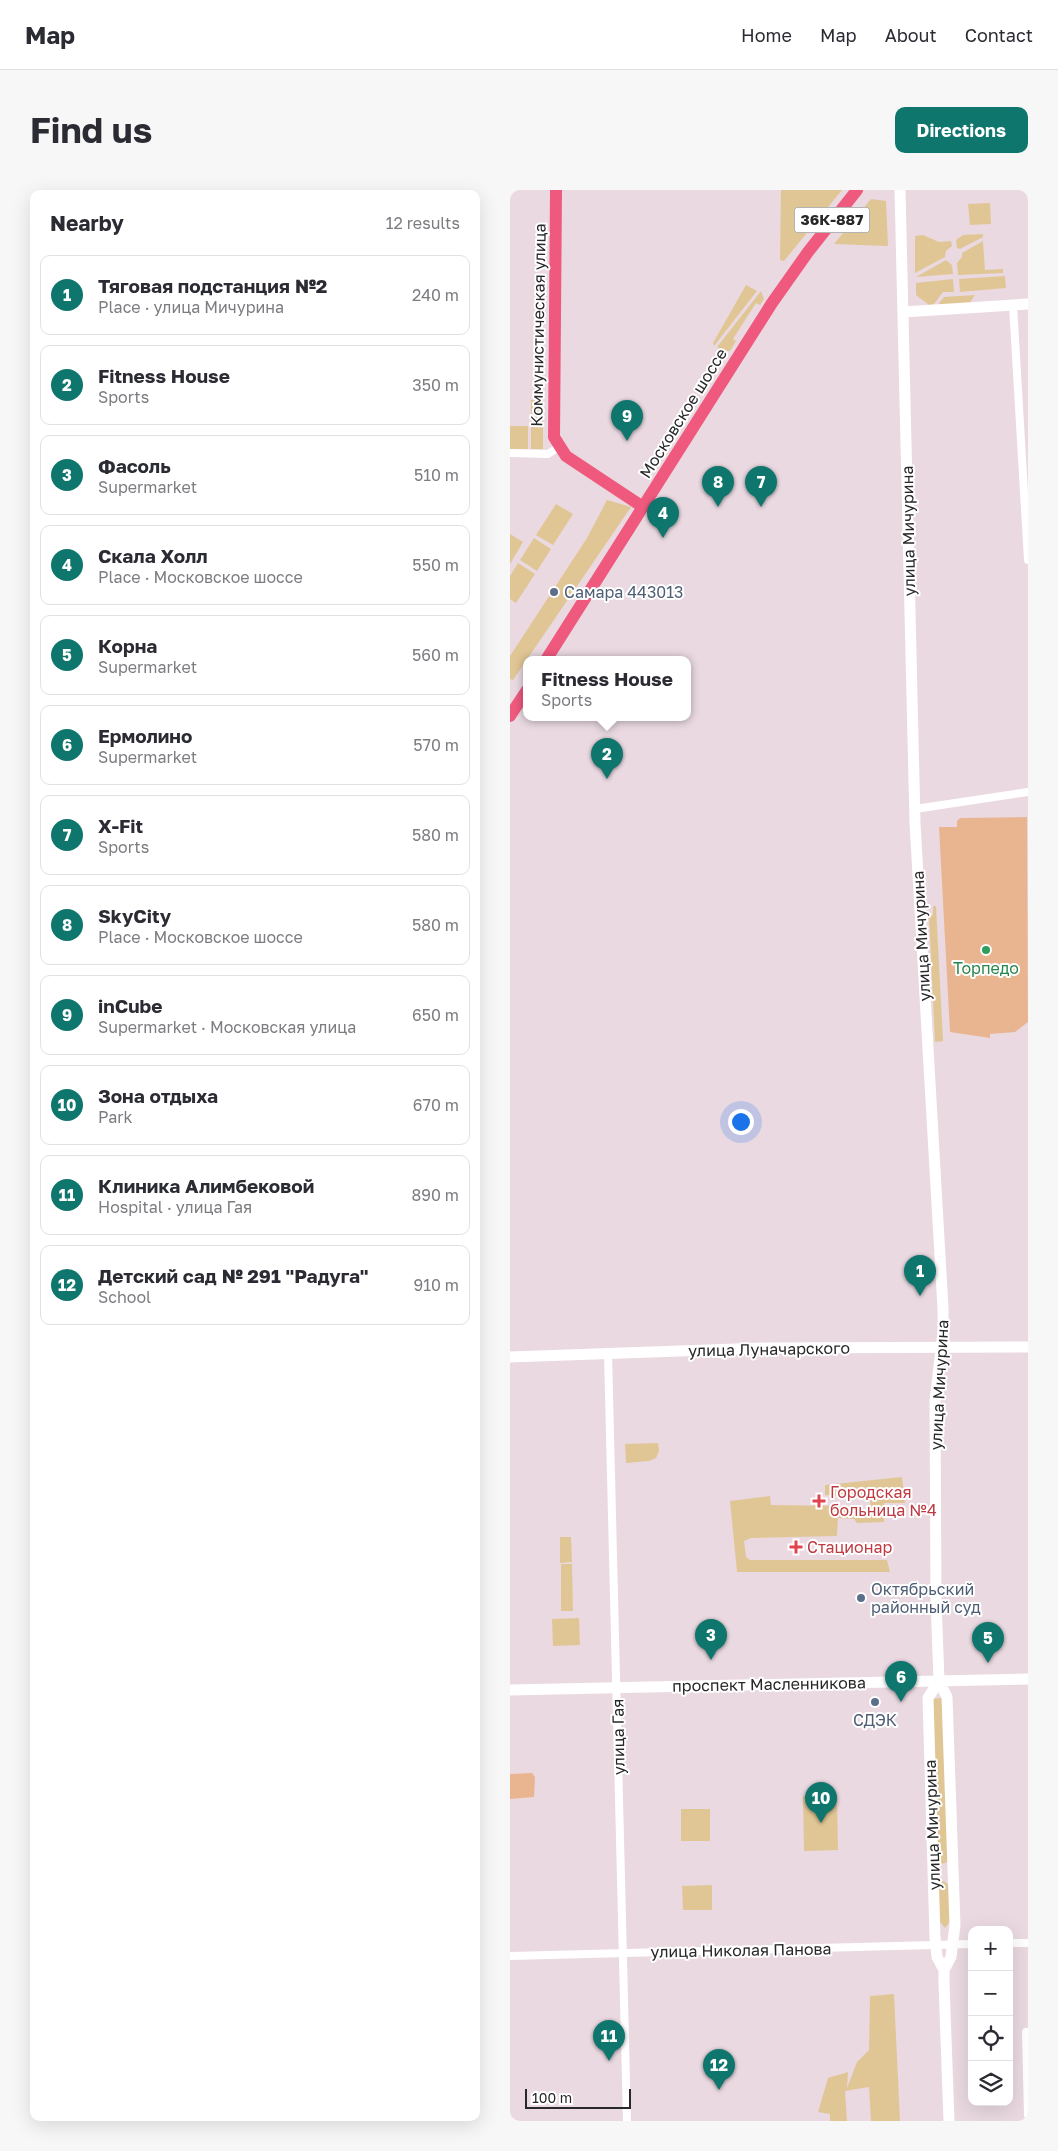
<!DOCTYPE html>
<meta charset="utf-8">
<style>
:root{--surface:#fff;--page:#f7f7f7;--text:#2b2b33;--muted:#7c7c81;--line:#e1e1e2;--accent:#0f766e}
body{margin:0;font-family:"Golos Text",sans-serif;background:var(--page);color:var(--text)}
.controls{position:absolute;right:15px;bottom:15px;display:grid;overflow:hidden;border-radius:10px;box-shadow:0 5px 20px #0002}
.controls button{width:45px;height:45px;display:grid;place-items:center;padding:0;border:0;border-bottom:1px solid var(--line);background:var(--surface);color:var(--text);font:25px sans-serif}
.scale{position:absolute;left:15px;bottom:12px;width:106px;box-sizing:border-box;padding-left:5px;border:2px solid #282828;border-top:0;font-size:14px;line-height:18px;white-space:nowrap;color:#282828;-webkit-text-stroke:4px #fff;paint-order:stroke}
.you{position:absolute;left:230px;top:931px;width:18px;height:18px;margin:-12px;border:4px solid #fff;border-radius:50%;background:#1a73e8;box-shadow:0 0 0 8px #1a73e833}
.badge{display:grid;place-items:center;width:32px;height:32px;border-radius:50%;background:var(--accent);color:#fff;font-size:16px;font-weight:700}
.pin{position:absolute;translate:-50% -41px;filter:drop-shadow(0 1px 2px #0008)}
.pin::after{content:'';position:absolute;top:26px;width:18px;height:15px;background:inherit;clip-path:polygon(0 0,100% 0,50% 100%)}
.popup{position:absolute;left:13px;top:466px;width:168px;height:65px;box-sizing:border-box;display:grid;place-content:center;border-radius:10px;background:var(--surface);filter:drop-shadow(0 1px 4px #0005);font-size:16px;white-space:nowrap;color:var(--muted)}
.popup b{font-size:19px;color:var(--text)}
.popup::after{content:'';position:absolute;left:50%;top:100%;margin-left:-10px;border:10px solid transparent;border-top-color:var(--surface)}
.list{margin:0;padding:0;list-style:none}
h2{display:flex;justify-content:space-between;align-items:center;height:65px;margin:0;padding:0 20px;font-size:21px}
h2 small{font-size:16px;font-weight:400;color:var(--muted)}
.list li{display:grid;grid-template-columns:32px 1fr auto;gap:15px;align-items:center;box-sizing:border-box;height:80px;margin:0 10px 10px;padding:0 10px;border:1px solid var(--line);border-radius:10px}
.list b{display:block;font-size:19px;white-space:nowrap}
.list p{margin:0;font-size:16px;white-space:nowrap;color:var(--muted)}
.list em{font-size:16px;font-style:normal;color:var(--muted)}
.icon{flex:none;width:28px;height:28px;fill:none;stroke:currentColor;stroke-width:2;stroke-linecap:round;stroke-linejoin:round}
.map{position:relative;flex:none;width:518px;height:1931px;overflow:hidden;border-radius:10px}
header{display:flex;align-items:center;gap:30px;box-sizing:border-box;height:70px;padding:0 25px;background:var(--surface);border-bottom:1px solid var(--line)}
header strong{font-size:24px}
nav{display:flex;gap:28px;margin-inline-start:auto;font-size:18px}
.intro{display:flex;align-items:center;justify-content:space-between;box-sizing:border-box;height:120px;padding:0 30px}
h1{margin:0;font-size:35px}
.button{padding:12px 22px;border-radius:10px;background:var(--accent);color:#fff;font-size:18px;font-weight:700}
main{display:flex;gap:30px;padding:0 30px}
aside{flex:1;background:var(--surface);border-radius:10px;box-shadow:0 5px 20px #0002}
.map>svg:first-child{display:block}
.green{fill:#e1c695}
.pitch{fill:#e9b590}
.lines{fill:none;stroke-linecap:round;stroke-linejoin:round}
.street{stroke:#fff;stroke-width:8}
.secondary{stroke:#fff;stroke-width:11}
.primary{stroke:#ef597e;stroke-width:12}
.service-dot{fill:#5c6f8a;stroke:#fff;stroke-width:2}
.leisure-dot{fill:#2e9e5b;stroke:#fff;stroke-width:2}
.health-dot{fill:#e0444e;stroke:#fff;stroke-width:2}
.labels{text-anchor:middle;stroke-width:4;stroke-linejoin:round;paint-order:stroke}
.shield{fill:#fff;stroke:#686868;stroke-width:1}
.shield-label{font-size:15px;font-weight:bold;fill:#282828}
.street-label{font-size:16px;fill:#282828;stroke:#fff}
.service-label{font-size:16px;fill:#4e5e75;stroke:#fff;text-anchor:start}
.leisure-label{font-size:16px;fill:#27864d;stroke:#fff}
.health-label{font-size:16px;fill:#be3a42;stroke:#fff;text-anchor:start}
</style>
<header>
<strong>Map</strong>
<nav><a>Home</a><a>Map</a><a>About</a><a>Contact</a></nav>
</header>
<div class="intro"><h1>Find us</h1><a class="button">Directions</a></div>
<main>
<aside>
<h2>Nearby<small>12 results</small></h2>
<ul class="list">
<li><span class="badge">1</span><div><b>Тяговая подстанция №2</b><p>Place · улица Мичурина</p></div><em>240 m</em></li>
<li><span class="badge">2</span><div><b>Fitness House</b><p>Sports</p></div><em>350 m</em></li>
<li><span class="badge">3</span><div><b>Фасоль</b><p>Supermarket</p></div><em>510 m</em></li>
<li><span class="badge">4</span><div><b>Скала Холл</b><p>Place · Московское шоссе</p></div><em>550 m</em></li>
<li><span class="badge">5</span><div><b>Корна</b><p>Supermarket</p></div><em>560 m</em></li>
<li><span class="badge">6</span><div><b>Ермолино</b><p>Supermarket</p></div><em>570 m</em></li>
<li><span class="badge">7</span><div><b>X-Fit</b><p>Sports</p></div><em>580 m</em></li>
<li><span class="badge">8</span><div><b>SkyCity</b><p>Place · Московское шоссе</p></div><em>580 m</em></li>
<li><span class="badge">9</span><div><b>inCube</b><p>Supermarket · Московская улица</p></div><em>650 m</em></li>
<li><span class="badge">10</span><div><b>Зона отдыха</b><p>Park</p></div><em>670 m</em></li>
<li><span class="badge">11</span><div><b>Клиника Алимбековой</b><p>Hospital · улица Гая</p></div><em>890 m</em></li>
<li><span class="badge">12</span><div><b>Детский сад № 291 &quot;Радуга&quot;</b><p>School</p></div><em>910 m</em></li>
</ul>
</aside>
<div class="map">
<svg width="518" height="1931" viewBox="0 0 518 1931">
<rect width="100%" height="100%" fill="#ead9e1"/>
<path class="green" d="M271 0H332L274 71 270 70Z
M361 9 376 11 378 56 324 54Z
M480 13 481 34 460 35 458 14Z
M473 44V47L450 59 447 58 446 50 453 45Z
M413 45 429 52 441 51 442 56 436 61 435 67 405 83V46Z
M473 51 475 80 493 79V83L448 85 447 73 452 67V63Z
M436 70 442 75 443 84 406 87Z
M495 86 496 98 450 102 449 89Z
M443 89 444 102H433L424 114 419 115 406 105V93Z
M236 95 247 101 204 156 203 153Z
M251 101 254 109 250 115 246 113 223 149 226 151 220 161H213L207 157Z
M465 105 459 114 427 116 434 107Z
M21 210H33V259H21Z
M0 236H18V259H0Z
M97 310 121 317 3 490 0 489V466L77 348Z
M46 314 63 324 43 355 26 345Z
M0 344 13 352 0 374Z
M24 348 41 359 27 381 10 370Z
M8 373 25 384 6 413 0 409V386Z
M423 716H426L433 851 425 852 419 726 423 725Z
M148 1253 149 1261 146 1268 139 1271 116 1273 115 1254Z
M392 1287 395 1313H374V1332L347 1333 344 1329 328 1328 327 1346 241 1348 234 1351 236 1367 240 1370H377L380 1382H227L220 1311 260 1306 261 1315 331 1316 361 1326 360 1307 315 1305V1295Z
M50 1347H61L62 1372 50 1373Z
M51 1374H62L63 1421H51Z
M69 1428 70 1455 43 1456 42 1429Z
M432 1508 439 1667 437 1672 432 1674 426 1669 422 1509Z
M327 1605 328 1660 294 1661 293 1606Z
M171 1619H200V1651H171Z
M434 1691 440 1696 441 1730 435 1738 430 1732 428 1696 431 1692Z
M202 1695V1720H173L172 1696Z
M384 1804 390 1931H361L359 1897 335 1901 337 1931H320V1924L308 1922 318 1888 338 1882 337 1898 347 1872 359 1860 360 1806Z"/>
<path class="pitch" d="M517 627 518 832 505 842 480 844V848L440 842 429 637H447V631L450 628Z
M22 1583 25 1587 24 1607 0 1609V1584Z"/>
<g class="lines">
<path class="street" d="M503 115 518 370
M0 263 38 264 49 257
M405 619 518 602
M98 1164 117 1931
M499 1753H518
M0 1766 462 1754
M516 1842 518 1925"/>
<path class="secondary" d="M390 0 405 633 433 1118V1142L425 1211 426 1410 429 1491 437 1507 445 1735 441 1767 434 1780V1793L439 1931
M393 122 518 114
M0 1167 257 1158 518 1157
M429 1491 418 1508 425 1747 427 1767 434 1780
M0 1500 518 1489"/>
<path class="primary" d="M46 0 44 247 56 266 133 317
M36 470 262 113 298 62 347 0
M0 526 17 500"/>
</g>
<g class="service-dot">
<circle cx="44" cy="402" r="5"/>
<circle cx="351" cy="1408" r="5"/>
<circle cx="365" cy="1512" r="5"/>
</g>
<circle class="leisure-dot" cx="476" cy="760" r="5"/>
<g class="health-dot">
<path d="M306.5 1303.5h5v5h5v5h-5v5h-5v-5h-5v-5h5z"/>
<path d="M283.5 1349.5h5v5h5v5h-5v5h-5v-5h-5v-5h5z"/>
</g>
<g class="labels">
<rect class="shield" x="284.5" y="17.5" width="75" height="25" rx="4"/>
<g class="shield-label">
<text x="322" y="35">36К-887</text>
</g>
<g class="street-label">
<text transform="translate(28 135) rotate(-89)" y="6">Коммунистическая улица</text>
<text transform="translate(173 223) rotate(-58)" y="6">Московское шоссе</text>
<text transform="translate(398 341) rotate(-91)" y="6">улица Мичурина</text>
<text transform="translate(411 746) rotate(-93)" y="6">улица Мичурина</text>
<text transform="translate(259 1159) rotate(-1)" y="6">улица Луначарского</text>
<text transform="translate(429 1195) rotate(-87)" y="6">улица Мичурина</text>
<text transform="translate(259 1494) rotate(-1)" y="6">проспект Масленникова</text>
<text transform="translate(108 1547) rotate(-91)" y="6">улица Гая</text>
<text transform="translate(422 1635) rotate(-92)" y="6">улица Мичурина</text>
<text transform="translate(231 1760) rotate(-1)" y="6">улица Николая Панова</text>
</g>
<g class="service-label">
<text x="54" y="408">Самара 443013</text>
<text x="361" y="1405">Октябрьский<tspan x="361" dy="18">районный суд</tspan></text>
<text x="365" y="1536" text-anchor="middle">СДЭК</text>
</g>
<g class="leisure-label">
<text x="476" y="784">Торпедо</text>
</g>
<g class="health-label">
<text x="320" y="1308">Городская<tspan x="320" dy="18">больница №4</tspan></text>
<text x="297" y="1363">Стационар</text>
</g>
</g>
</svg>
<div class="controls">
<button>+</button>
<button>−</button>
<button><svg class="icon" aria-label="locate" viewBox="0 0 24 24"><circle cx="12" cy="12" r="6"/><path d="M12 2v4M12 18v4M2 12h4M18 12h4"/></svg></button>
<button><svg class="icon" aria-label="layers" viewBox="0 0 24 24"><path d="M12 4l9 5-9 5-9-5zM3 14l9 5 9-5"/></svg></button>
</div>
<div class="scale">100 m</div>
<div class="you"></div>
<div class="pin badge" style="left:410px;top:1106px">1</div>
<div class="pin badge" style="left:97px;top:589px">2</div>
<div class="popup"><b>Fitness House</b>Sports</div>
<div class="pin badge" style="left:201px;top:1470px">3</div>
<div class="pin badge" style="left:153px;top:348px">4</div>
<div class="pin badge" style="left:478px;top:1473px">5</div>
<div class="pin badge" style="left:391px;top:1512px">6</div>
<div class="pin badge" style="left:251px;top:317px">7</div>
<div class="pin badge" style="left:208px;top:317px">8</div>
<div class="pin badge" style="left:117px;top:251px">9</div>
<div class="pin badge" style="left:311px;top:1633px">10</div>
<div class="pin badge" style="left:99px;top:1871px">11</div>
<div class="pin badge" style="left:209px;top:1900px">12</div>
</div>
</main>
